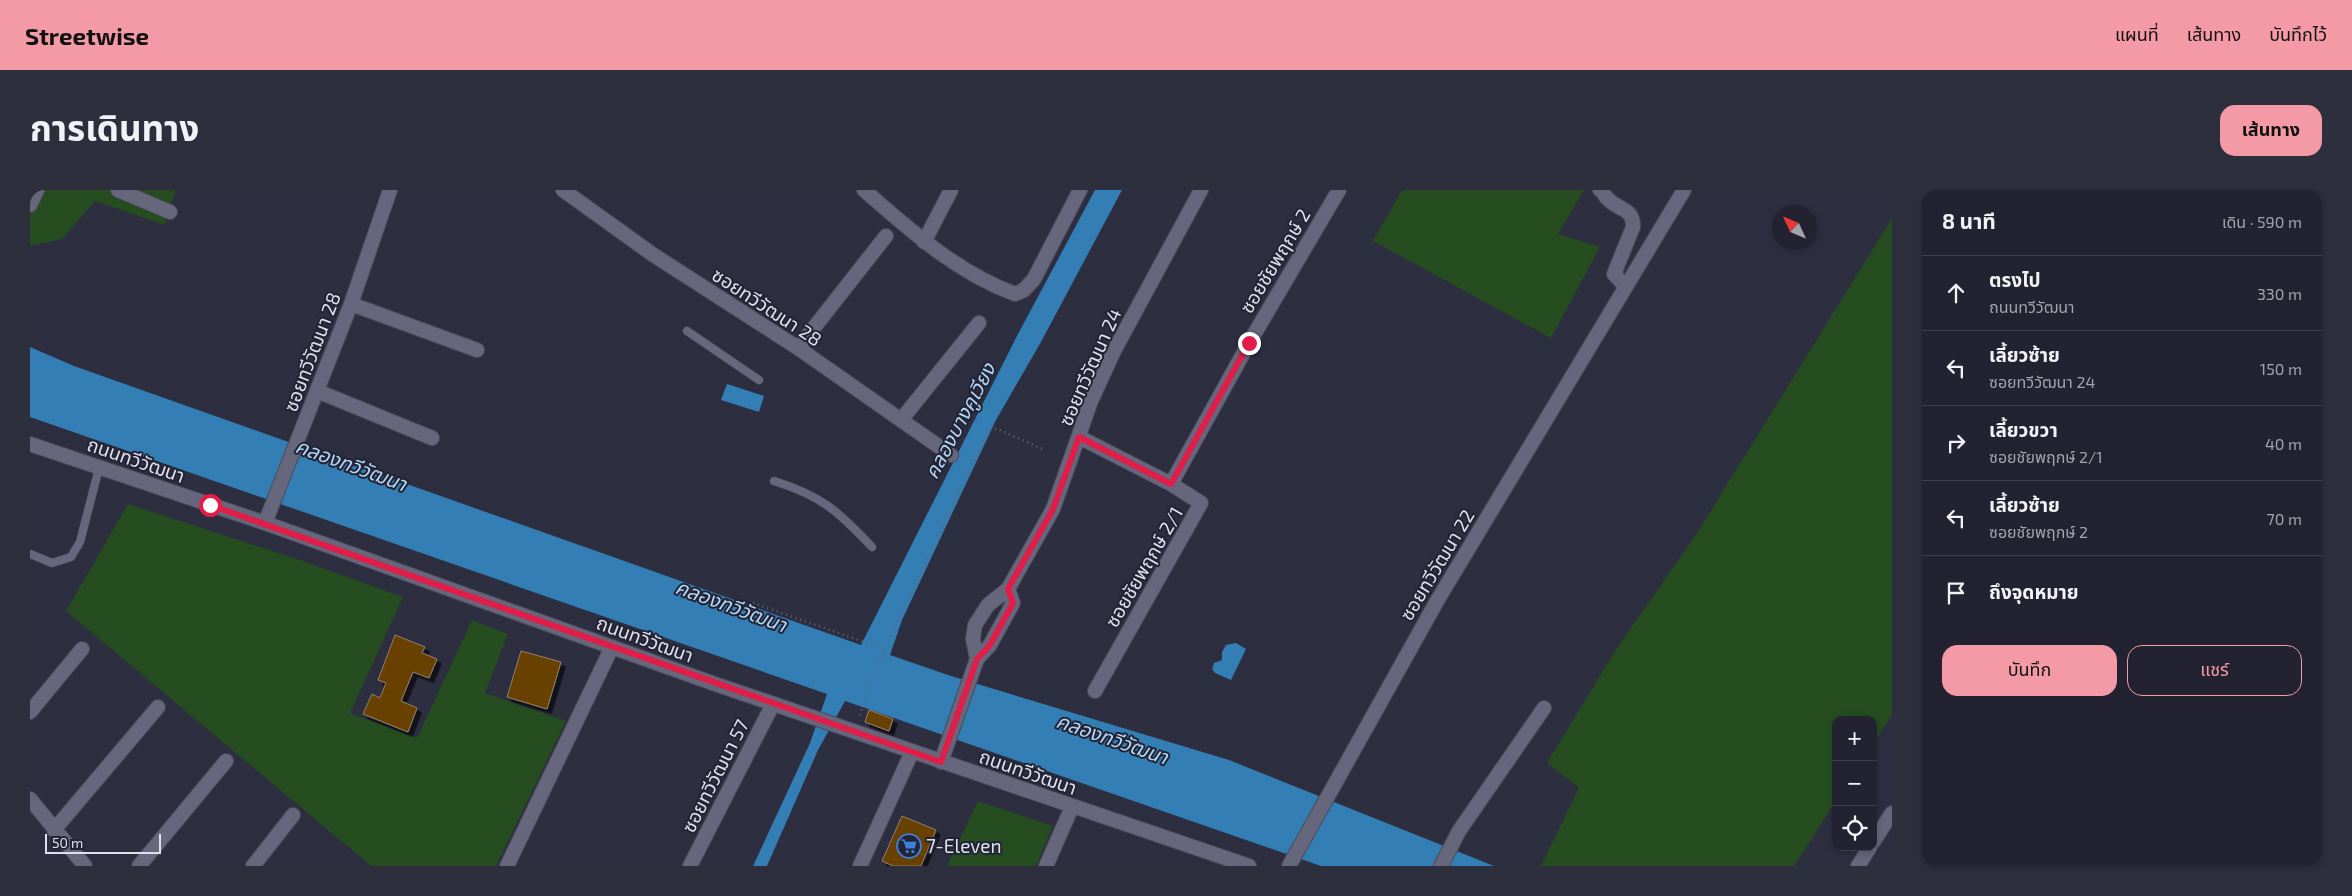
<!DOCTYPE html>
<html lang="th">
<meta charset="utf-8">
<style>
:root{--surface:#222230;--page:#2e2f3c;--text:#f1f3f6;--muted:#a2a4ab;--line:#3f3f4c;--accent:#f49aa6}
body{margin:0;font-family:"Exo 2","Noto Sans Thai",sans-serif;background:var(--page);color:var(--text)}
.controls{position:absolute;right:15px;bottom:15px;display:grid;overflow:hidden;border-radius:10px;box-shadow:0 2px 8px #0003}
.controls button{width:45px;height:45px;display:grid;place-items:center;padding:0;border:0;border-bottom:1px solid var(--line);background:var(--surface);color:var(--text);font:25px sans-serif}
.compass{position:absolute;left:1742px;top:15px;width:45px;height:45px;border-radius:50%;background:var(--surface);box-shadow:0 2px 8px #0003;rotate:314deg}
.scale{position:absolute;left:15px;bottom:12px;width:116px;box-sizing:border-box;padding-left:5px;border:2px solid #e0e0ec;border-top:0;font-size:14px;line-height:18px;white-space:nowrap;color:#e0e0ec;-webkit-text-stroke:4px #232435;paint-order:stroke}
.stop{position:absolute;width:15px;height:15px;margin:-11px;border:4px solid #e11d48;border-radius:50%;background:#fff}
.stop.end{background:#e11d48;border-color:#fff;box-shadow:0 1px 5px #0008}
.list{margin:0;padding:0;list-style:none}
h2{display:flex;justify-content:space-between;align-items:center;height:65px;margin:0;padding:0 20px;font-size:21px}
h2 small{font-size:16px;font-weight:400;color:var(--muted)}
.list li{display:grid;grid-template-columns:32px 1fr auto;gap:15px;align-items:center;box-sizing:border-box;height:75px;padding:0 20px;border-top:1px solid var(--line)}
.list b{display:block;font-size:19px;white-space:nowrap}
.list p{margin:0;font-size:16px;white-space:nowrap;color:var(--muted)}
.list em{font-size:16px;font-style:normal;color:var(--muted)}
.actions{display:flex;gap:10px;padding:15px 20px}
.actions a{flex:1;padding:11px 0;border:1px solid var(--accent);border-radius:15px;text-align:center;font-size:18px;color:var(--accent)}
.actions .main{background:var(--accent);color:#111}
.icon{flex:none;width:28px;height:28px;fill:none;stroke:currentColor;stroke-width:2;stroke-linecap:round;stroke-linejoin:round}
.map{position:relative;flex:none;width:1862px;height:676px;overflow:hidden;border-radius:15px}
header{display:flex;align-items:center;gap:30px;box-sizing:border-box;height:70px;padding:0 25px;background:var(--accent);color:#111}
header strong{font-size:24px}
nav{display:flex;gap:28px;margin-inline-start:auto;font-size:18px}
.intro{display:flex;align-items:center;justify-content:space-between;box-sizing:border-box;height:120px;padding:0 30px}
h1{margin:0;font-size:35px}
.button{padding:12px 22px;border-radius:15px;background:var(--accent);color:#111;font-size:18px;font-weight:700}
main{display:flex;gap:30px;padding:0 30px}
aside{flex:1;background:var(--surface);border-radius:15px;box-shadow:0 2px 8px #0003}
.map>svg:first-child{display:block}
.green{fill:#254d20}
.water{fill:#337eb4}
.building{fill:#673f00;stroke:#928170;filter:url(#shadow)}
.lines{fill:none;stroke-linecap:round;stroke-linejoin:round}
.service-casing{stroke:#4b4b59;stroke-width:9}
.minor-casing{stroke:#4b4b59;stroke-width:16}
.secondary-casing{stroke:#4b4b59;stroke-width:16}
.path{stroke:#666777;stroke-width:2.5;stroke-dasharray:1 4;stroke-linecap:butt}
.service{stroke:#66677c;stroke-width:8}
.minor{stroke:#66677c;stroke-width:14}
.secondary{stroke:#66677c;stroke-width:14}
.route{stroke:#e11d48;stroke-width:6}
.labels{text-anchor:middle;stroke-width:4;stroke-linejoin:round;paint-order:stroke}
.street-label{font-size:19px;fill:#e0e0ec;stroke:#232435}
.poi-label{font-size:19px;fill:#e0e0ec;stroke:#232435;text-anchor:start}
.water-label{font-size:20px;font-style:italic;fill:#b2d6f4;stroke:#232435}
</style>
<header>
<strong>Streetwise</strong>
<nav><a>แผนที่</a><a>เส้นทาง</a><a>บันทึกไว้</a></nav>
</header>
<div class="intro"><h1>การเดินทาง</h1><a class="button">เส้นทาง</a></div>
<main>
<div class="map">
<svg width="1862" height="676" viewBox="0 0 1862 676">
<defs>
<filter id="shadow"><feDropShadow dx="4.5" dy="4.5" stdDeviation="0" flood-color="#0009"/></filter>
</defs>
<rect width="100%" height="100%" fill="#2d2e40"/>
<path class="green" d="M0 0H145L135 35 65 11 32 49 0 56Z
M1372 0H1554L1528 44 1570 57 1521 148 1343 51Z
M1862 28V525L1843 554V530H1806V611L1764 676H1511L1549 598 1517 573 1585 461 1667 343Z
M98 314 267 369 373 407 320 523 387 548 442 430 478 444 455 503 536 531 466 676H341L36 421Z
M948 611 1023 636 1006 676H917Z"/>
<path class="water" d="M1065 0H1092L1011 152 966 230 872 430 860 465 921 486 1199 570 1464 676H1291L815 511 788 560 737 676H723L780 553 797 504 0 227V157L44 176 831 455 988 144Z
M697 194 734 206 729 222 691 210Z
M1206 453 1216 459 1201 490 1185 483 1182 479 1184 473 1192 470V462L1196 455Z"/>
<path class="building" d="M365 445 395 457 392 463 407 469 399 488 383 482 371 511 387 518 378 542 333 524 342 504 350 508 356 493 348 490Z
M491 461 531 472 517 519 477 507Z
M839 520 863 529 859 541 835 532Z
M872 626 906 640 891 676H863L852 671Z"/>
<g class="lines">
<g class="service-casing">
<path id="service" d="M657 141 729 190
M744 291C792 306 808 321 842 357
M0 364 22 373 41 367 50 352 69 278"/>
</g>
<g class="minor-casing">
<path id="minor" d="M88 0 140 22
M533 0 622 64 768 158 921 265
M834 0C881 41 926 82 985 104L994 100 1004 89 1050 0
M1570 0C1575 3 1574 6 1578 9 1588 20 1604 18 1603 37L1584 84 1596 97
M0 15 7 0
M894 52 921 0
M321 114 447 160
M768 158 856 46
M287 201 402 248
M871 230 949 133
M1049 247 1141 294 1171 313 1065 501
M1141 294 1219 153 1309 0
M235 333 321 114 360 0
M947 469 943 449 945 435 958 415 978 399 1023 319 1061 211 1084 161 1171 0
M0 522 52 459
M911 572 947 469 960 455 983 413 978 399
M0 609 55 676
M24 640 128 517
M1843 652 1862 623
M109 676 196 571
M223 676 263 625
M477 676 582 457
M660 676 743 514
M830 676 882 562
M1016 676 1042 617
M1259 676 1407 411 1654 0
M1411 676 1429 641 1514 518
M1828 676 1840 657"/>
</g>
<g class="secondary-casing">
<path id="secondary" d="M0 254 235 333 685 494 1219 676"/>
</g>
<path class="path" d="M930 276 937 286
M723 413 854 459
M830 525 854 459 959 239H967L1015 260"/>
<use href="#service" class="service"/>
<use href="#minor" class="minor"/>
<use href="#secondary" class="secondary"/>
</g>
<g class="lines">
<path class="route" d="M180 315 911 572 947 469 960 455 983 413 978 399 1023 319 1049 247 1141 294 1219 153"/>
</g>
<defs>
<g id="supermarket-ring" transform="scale(1.25)"><circle r="9.5" fill="#232435" stroke="#3f7fe0" stroke-width="1.5"/><path d="M-6-5.5h2.5l.6 2H6L4.5 2H-2.5L-4.4-4H-6ZM-1.5 3.2a1.3 1.3 0 1 0 .1 0ZM3 3.2a1.3 1.3 0 1 0 .1 0Z" fill="#3f7fe0"/></g>
</defs>
<g fill-rule="evenodd">
<use href="#supermarket-ring" x="879" y="656"/>
</g>
<g class="labels">
<g class="street-label">
<text transform="translate(1245 71) rotate(-59)" y="7">ซอยชัยพฤกษ์ 2</text>
<text transform="translate(737 117) rotate(33)" y="7">ซอยทวีวัฒนา 28</text>
<text transform="translate(282 162) rotate(-69)" y="7">ซอยทวีวัฒนา 28</text>
<text transform="translate(1060 177) rotate(-66)" y="7">ซอยทวีวัฒนา 24</text>
<text transform="translate(106 270) rotate(19)" y="7">ถนนทวีวัฒนา</text>
<text transform="translate(1407 375) rotate(-59)" y="7">ซอยทวีวัฒนา 22</text>
<text transform="translate(1114 377) rotate(-60)" y="7">ซอยชัยพฤกษ์ 2/1</text>
<text transform="translate(615 449) rotate(20)" y="7">ถนนทวีวัฒนา</text>
<text transform="translate(998 582) rotate(19)" y="7">ถนนทวีวัฒนา</text>
<text transform="translate(685 586) rotate(-63)" y="7">ซอยทวีวัฒนา 57</text>
</g>
<g class="poi-label">
<text x="896" y="663">7-Eleven</text>
</g>
<g class="water-label">
<text transform="translate(930 231) rotate(-62)" y="7">คลองบางคูเวียง</text>
<text transform="translate(321 275) rotate(20)" y="7">คลองทวีวัฒนา</text>
<text transform="translate(701 416) rotate(20)" y="7">คลองทวีวัฒนา</text>
<text transform="translate(1082 549) rotate(19)" y="7">คลองทวีวัฒนา</text>
</g>
</g>
</svg>
<div class="controls">
<button>+</button>
<button>−</button>
<button><svg class="icon" aria-label="locate" viewBox="0 0 24 24"><circle cx="12" cy="12" r="6"/><path d="M12 2v4M12 18v4M2 12h4M18 12h4"/></svg></button>
</div>
<svg class="compass" viewBox="-18 -18 36 36"><path d="M0-13l5 13h-10z" fill="#e53935"/><path d="M0 13l5-13h-10z" fill="#a2a4ab"/></svg>
<div class="scale">50 m</div>
<div class="stop" style="left:180px;top:315px"></div>
<div class="stop end" style="left:1219px;top:153px"></div>
</div>
<aside>
<h2>8 นาที<small>เดิน · 590 m</small></h2>
<ul class="list">
<li><svg class="icon" aria-label="ahead" viewBox="0 0 24 24"><path d="M12 20V5M6 11l6-6 6 6"/></svg><div><b>ตรงไป</b><p>ถนนทวีวัฒนา</p></div><em>330 m</em></li>
<li><svg class="icon" aria-label="left" viewBox="0 0 24 24"><path d="M17 20v-9H6M10 6l-5 5 5 5"/></svg><div><b>เลี้ยวซ้าย</b><p>ซอยทวีวัฒนา 24</p></div><em>150 m</em></li>
<li><svg class="icon" aria-label="right" viewBox="0 0 24 24"><path d="M7 20v-9h11M14 6l5 5-5 5"/></svg><div><b>เลี้ยวขวา</b><p>ซอยชัยพฤกษ์ 2/1</p></div><em>40 m</em></li>
<li><svg class="icon" aria-label="left" viewBox="0 0 24 24"><path d="M17 20v-9H6M10 6l-5 5 5 5"/></svg><div><b>เลี้ยวซ้าย</b><p>ซอยชัยพฤกษ์ 2</p></div><em>70 m</em></li>
<li><svg class="icon" aria-label="arrive" viewBox="0 0 24 24"><path d="M6 21V4h12l-3 4 3 4H6"/></svg><div><b>ถึงจุดหมาย</b></div></li>
</ul>
<div class="actions"><a class="main">บันทึก</a><a>แชร์</a></div>
</aside>
</main>
